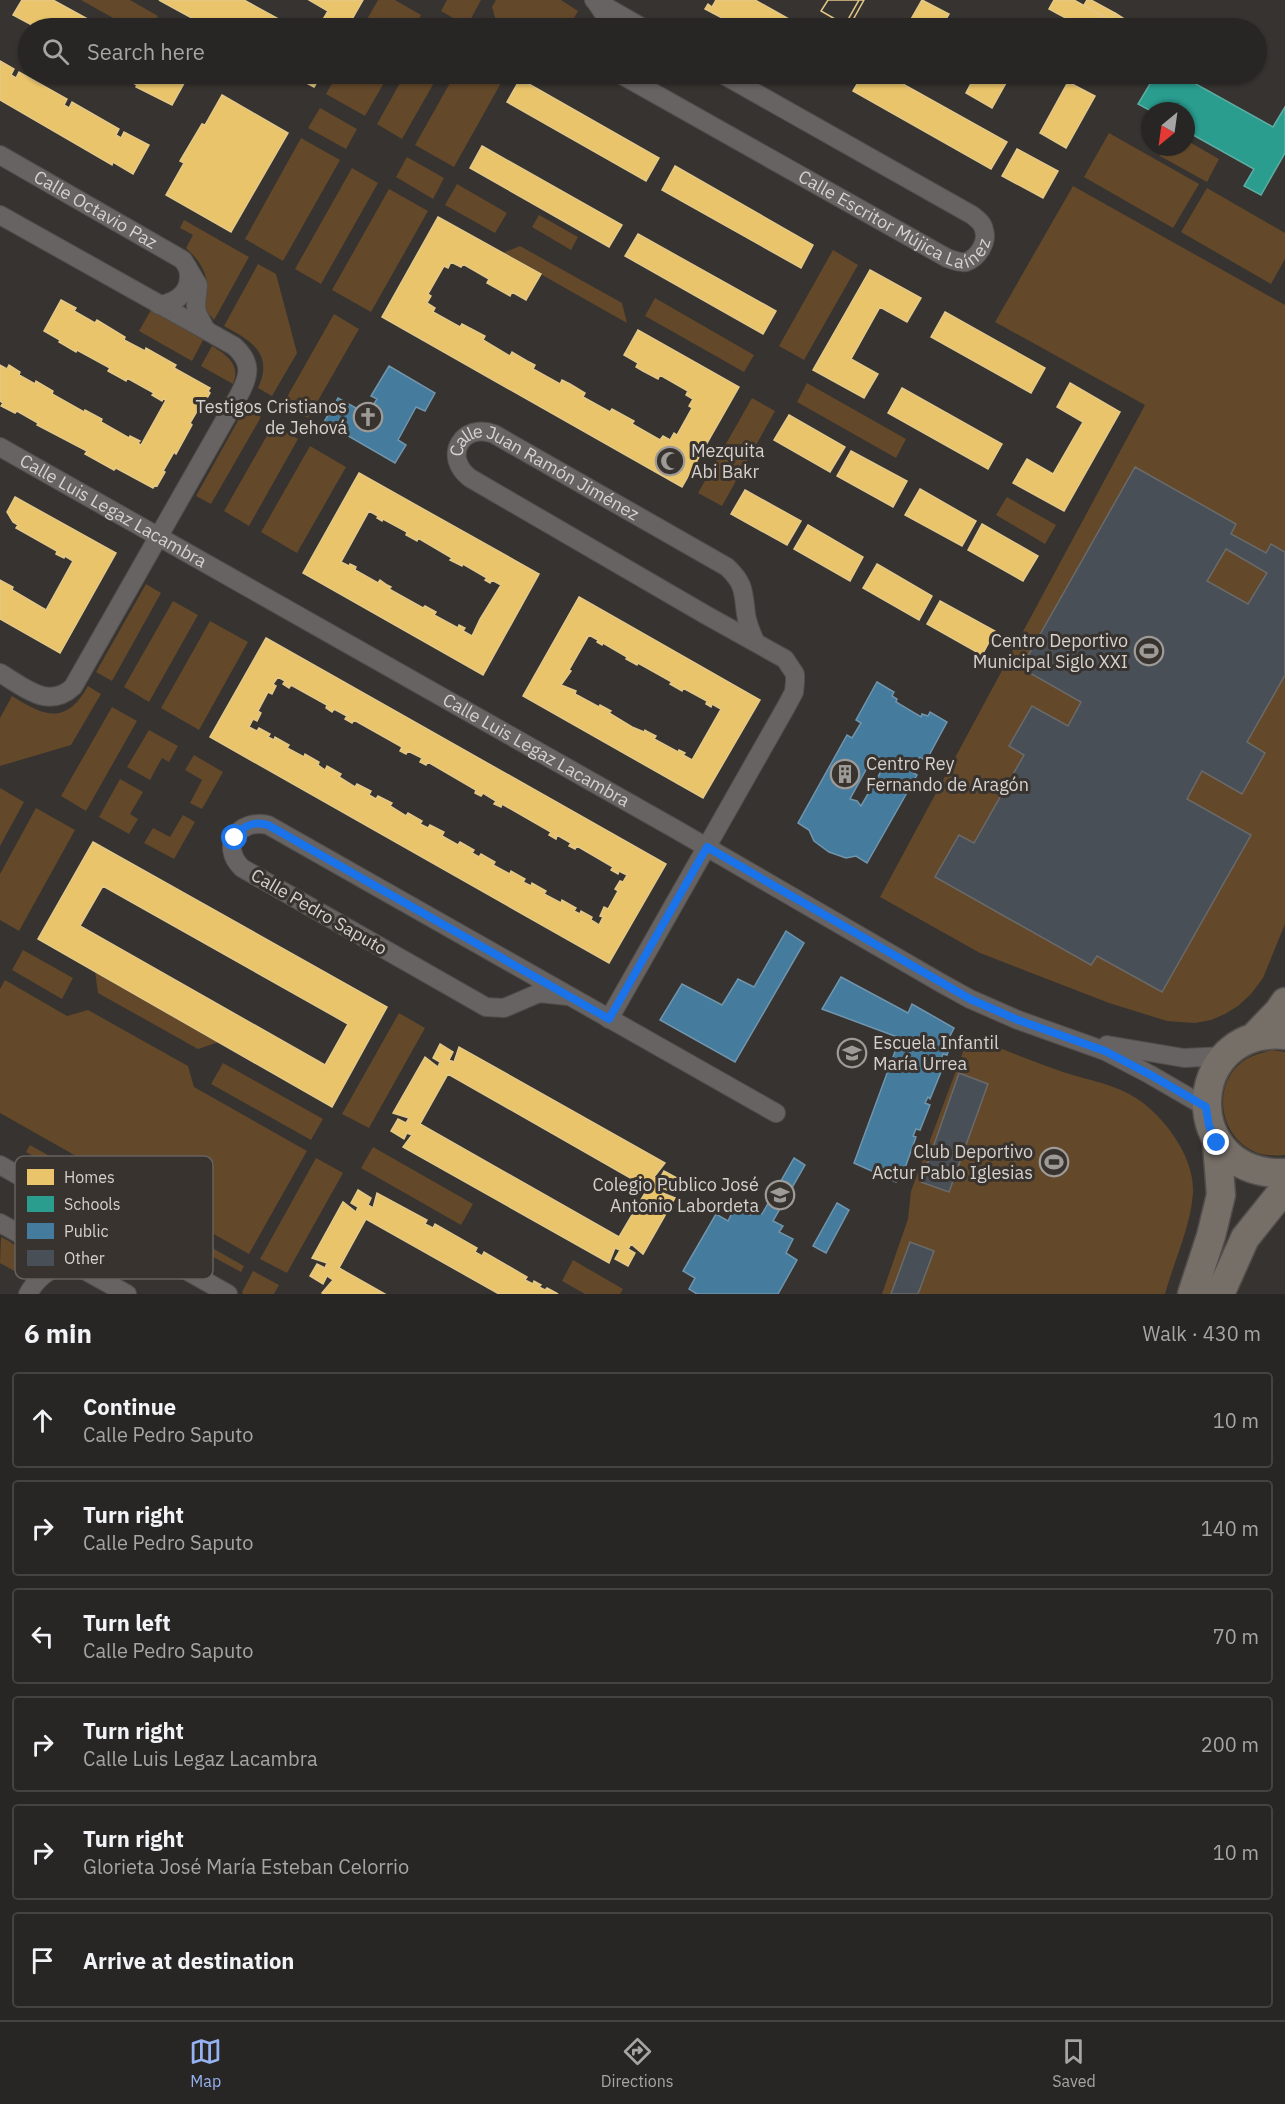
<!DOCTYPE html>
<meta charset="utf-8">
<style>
:root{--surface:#282624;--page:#343231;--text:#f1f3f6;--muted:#a5a5a6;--line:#444341;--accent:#95b2f1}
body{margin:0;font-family:"IBM Plex Sans",sans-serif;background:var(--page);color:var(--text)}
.compass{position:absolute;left:1141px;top:102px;width:54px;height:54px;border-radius:50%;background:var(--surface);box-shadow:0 2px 4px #0004;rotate:209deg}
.stop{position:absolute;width:18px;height:18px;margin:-14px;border:4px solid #1a73e8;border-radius:50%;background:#fff}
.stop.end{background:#1a73e8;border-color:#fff;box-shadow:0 2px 6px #0008}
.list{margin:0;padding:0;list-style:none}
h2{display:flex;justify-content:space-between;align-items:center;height:78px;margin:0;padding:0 24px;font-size:26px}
h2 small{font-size:20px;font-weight:400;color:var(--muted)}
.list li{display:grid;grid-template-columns:39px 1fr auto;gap:18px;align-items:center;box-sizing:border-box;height:96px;margin:0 12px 12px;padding:0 12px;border:2px solid var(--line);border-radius:6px}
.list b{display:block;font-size:22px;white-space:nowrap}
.list p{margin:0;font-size:20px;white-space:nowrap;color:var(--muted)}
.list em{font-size:20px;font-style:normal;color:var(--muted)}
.icon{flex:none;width:33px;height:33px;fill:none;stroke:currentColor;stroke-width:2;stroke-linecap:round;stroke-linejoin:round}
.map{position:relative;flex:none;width:1285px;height:1294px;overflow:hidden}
.search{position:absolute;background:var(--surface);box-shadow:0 2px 4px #0004;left:18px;right:18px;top:18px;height:66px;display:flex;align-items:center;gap:15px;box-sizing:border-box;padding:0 21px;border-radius:33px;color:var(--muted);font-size:22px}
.sheet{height:726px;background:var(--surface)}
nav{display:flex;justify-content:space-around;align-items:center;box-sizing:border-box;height:84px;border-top:2px solid var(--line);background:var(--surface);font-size:16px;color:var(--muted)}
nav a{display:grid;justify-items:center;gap:3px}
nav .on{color:var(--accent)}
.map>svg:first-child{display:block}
.green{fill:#63482a}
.homes{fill:#e9c46a;stroke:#e3c888;stroke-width:1.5;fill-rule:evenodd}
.schools{fill:#2a9d8f;stroke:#5dada2;stroke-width:1.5}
.public{fill:#457b9d;stroke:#7095ac;stroke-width:1.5;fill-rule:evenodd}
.building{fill:#494f57;stroke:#6b6a6a;stroke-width:1.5;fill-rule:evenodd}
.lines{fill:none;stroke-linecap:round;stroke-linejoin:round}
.minor-casing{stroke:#524e4c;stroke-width:20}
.primary-casing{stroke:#524e4c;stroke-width:31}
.minor{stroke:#666362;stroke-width:18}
.primary{stroke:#766f68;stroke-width:28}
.route{stroke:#1a73e8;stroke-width:8}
.labels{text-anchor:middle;stroke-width:6;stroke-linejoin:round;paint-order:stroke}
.street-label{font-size:18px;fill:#d5d1ce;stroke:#38332e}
.poi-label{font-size:18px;fill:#d5d1ce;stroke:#38332e;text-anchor:end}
.key{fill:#38332e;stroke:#67625e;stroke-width:1.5}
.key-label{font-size:16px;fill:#d5d1ce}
</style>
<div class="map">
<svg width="1285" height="1294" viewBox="0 0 1285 1294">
<rect width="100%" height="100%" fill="#363330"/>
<path class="green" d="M81 0H130L158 16 151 28H131Z
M378 0H395L421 15 414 28H362Z
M447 0H481L467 26 441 11Z
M496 0H561L578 11 568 28H498L492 7Z
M337 74H389L365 116 326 94Z
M405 74H439L402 139 377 124Z
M455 74H506L454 167 415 145Z
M320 108 357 129 346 149 308 128Z
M1109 133 1199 184 1173 228 1084 177Z
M301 138 340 160 283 261 245 239Z
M1186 140 1219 159 1207 182 1160 156 1165 147H1186Z
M407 157 444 178 433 199 396 177Z
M352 168 378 183 321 284 295 269Z
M457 184 507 213 495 233 445 205Z
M1073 186 1285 305V924L1263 978 1251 994 1238 1006 1225 1014 1211 1020 1195 1023 1167 1021 1109 1003 980 953 880 897 1145 405 995 322Z
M1207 188 1285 233V259L1271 284 1181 232Z
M389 189 428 211 371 312 332 290Z
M539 215 578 237 571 250 532 227Z
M184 220 249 257 214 320 205 309C205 302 207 296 207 289 208 272 198 259 186 248L193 235 180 228Z
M520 246 622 303 627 323 503 253Z
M833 250 858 265 804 360 779 346Z
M258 264 276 274 297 353 272 396 258 388C274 353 251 341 224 326Z
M655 298 754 355 744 372 645 316Z
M151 310 203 340 192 361 139 331Z
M334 314 359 329 308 418 283 404Z
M212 346C227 355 241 365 233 384L201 366Z
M807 383 906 439 896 458 797 402Z
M752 398 775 411 722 506 698 493Z
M245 408 261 417 211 504 196 496Z
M273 425 298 439 249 526 224 511Z
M310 446 346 467 297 553 261 532Z
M1007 497 1056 525 1045 544 996 515Z
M146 584 161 593 112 681 96 672Z
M173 601 198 615 149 702 124 687Z
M210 621 248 642 199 730 161 708Z
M88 686 101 694 71 745 0 766V718L12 696C45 717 66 725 88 686Z
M112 707 137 721 86 811 61 796Z
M149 730 178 746 169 762 162 758 150 780 127 767Z
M194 755 223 772 202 809 190 803 202 780 185 770Z
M120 779 143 792 130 814 138 819 129 834 99 817Z
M0 788 24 802 0 846Z
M36 808 75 830 19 931 0 920V874Z
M183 815 195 822 174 859 144 843 153 828 170 837Z
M23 950 73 978 62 999 12 970Z
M95 971 219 1042 198 1049 98 993Z
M5 980 67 1016 88 1010 188 1066 194 1087 307 1151 249 1254 0 1113V989Z
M399 1013 425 1028 369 1128 342 1114Z
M969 1036C1000 1048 1031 1061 1063 1072 1087 1080 1115 1084 1136 1098 1164 1116 1195 1157 1193 1193 1191 1225 1174 1262 1165 1294H882L908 1219 911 1191Z
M1272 1050 1285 1052V1155C1274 1156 1263 1156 1253 1151 1219 1135 1212 1085 1242 1062 1251 1055 1262 1053 1272 1050Z
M223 1063 323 1119 311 1140 211 1084Z
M30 1145 115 1193 111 1200 26 1152Z
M373 1147 473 1204 461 1225 361 1168Z
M316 1158 343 1173 287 1273 260 1259Z
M1 1237C17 1245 34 1256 25 1277L0 1263Z
M193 1237 244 1266 241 1272 189 1244Z
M573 1260 623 1289 620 1294H585L562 1281Z
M253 1271 279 1285 274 1294H243L242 1292Z"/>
<path class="homes" d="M22 0H53L104 28H32L30 27 32 25 13 15Z
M159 0H244L295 28H210Z
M309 0H363L347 28H318L328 11Z
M716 0H755L805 28H741L705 9 708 4 712 7Z
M828 0H859L845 25 821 11Z
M828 0H864L849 27 821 11Z
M859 0H864L849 27 845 25Z
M922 0 949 14 941 28H906Z
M1054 0H1074L1124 28H1084L1049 9Z
M1087 0H1091L1115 13 1110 21 1084 5Z
M1115 13 1126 20 1122 27 1110 21Z
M1126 20 1138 26 1137 28 1122 27Z
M0 61 14 69 11 75 16 78 19 72 67 99 64 105 69 108 72 102 119 129 116 135 121 138 124 132 149 145 133 174 113 162 112 165 0 100Z
M117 74H185L188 76 172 105 136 87 137 85Z
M290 74H322L314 87Z
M863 74H885L1007 142 991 169 853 91Z
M976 74H1011L992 108 966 93Z
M520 79 659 158 646 181 507 102Z
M1068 82 1095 96 1066 148 1040 133Z
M222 95 288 133 231 232 166 195 184 163 180 161 202 124 205 125Z
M482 146 622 225 609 247 470 168Z
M1017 149 1058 171 1043 198 1002 176Z
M675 166 813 245 801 268 662 190Z
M438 217 541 274 526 300 512 292 510 296 487 283 489 279 463 264 461 267 451 262 448 268 444 266 428 294 431 296 427 303 435 308 433 312 460 327 462 324 485 336 483 340 510 356 512 352 527 361 535 365 533 369 560 384 562 380 570 384 585 393 583 397 610 412 612 409 634 421 632 424 660 440 663 436 670 440 674 433 677 435 692 408 689 406 693 399 686 395 688 391 660 375 658 379 643 371 636 367 638 363 624 355 638 330 739 387 682 487 382 317Z
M638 234 776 311 763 334 625 256Z
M870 270 921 298 907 322 880 307 851 359 878 374 864 398 813 370Z
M61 300 76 308 74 311 95 323 97 320 125 337 124 340 145 351 146 348 176 365 174 368 210 388 208 391 210 393 202 407 200 406 190 423 192 425 176 454 174 452 163 471 165 472 157 486 155 485 153 488 116 468 114 470 85 454 87 451 37 425 38 423 17 411 15 413 1 406 3 403 0 401V365L7 369 9 365 20 372 19 375 35 384 36 381 53 391 52 394 84 412 85 410 102 419 101 422 129 438 130 436 140 441 138 443 141 445 166 400 163 399 162 401 152 395 154 393 127 378 126 381 108 371 110 368 77 350 76 352 59 342 60 340 44 331Z
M945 312 1045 368 1031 393 931 337Z
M1070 383 1120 412 1064 511 1013 483 1027 459 1053 474 1083 422 1057 407Z
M902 388 1002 444 988 469 888 413Z
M789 415 845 447 830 472 774 440Z
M851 451 907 481 893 507 837 476Z
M359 473 539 574 483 675 303 573ZM369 511 378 516 377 518 382 521 383 519 407 532 406 535 417 541 418 538 452 558 450 560 462 566 463 564 487 578 485 580 490 583 492 580 501 585 480 619 472 636 463 631 465 628 459 625 458 628 434 615 436 612 425 606 423 608 389 589 391 587 387 585 380 580 378 583 355 570 356 567 350 564 349 566 341 562Z
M920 489 976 521 962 546 905 515Z
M745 490 801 521 787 545 731 514Z
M15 497 116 553 60 653 0 619V580L13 587 12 590 46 610 73 561 65 556 64 558 56 554 57 551 16 528 18 525 13 522 7 512Z
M982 524 1038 556 1023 581 968 550Z
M808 525 863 557 850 581 794 549Z
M877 564 932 596 919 620 863 588Z
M579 597 760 700 703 798 523 696ZM589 635 598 640 597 642 602 645 603 643 627 657 626 659 637 665 638 663 672 682 670 684 682 691 683 688 707 701 706 704 711 707 712 704 721 709 692 760 683 755 685 753 679 750 678 752 654 739 656 736 648 732 645 730 644 732 632 727 609 713 611 711 600 705 599 707 575 694 576 691 561 685 571 671 569 670Z
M940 601 995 631 982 655 927 624Z
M266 638 666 864 609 963 210 737ZM278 677 285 681 283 684 289 688 291 685 327 705 326 708 332 712 334 709 347 716 345 719 352 723 354 720 402 747 400 751 406 754 408 751 422 758 420 762 426 765 428 762 476 790 475 793 481 796 483 793 496 801 494 804 501 807 502 804 551 832 549 835 556 839 557 835 571 843 569 846 575 849 577 846 613 867 611 870 618 874 619 871 627 875 623 882 620 881 615 889 618 891 608 909 604 907 600 916 603 917 599 925 591 920 592 917 581 911 580 914 574 911 576 908 562 900 561 903 544 894 546 891 532 883 531 886 523 882 525 879 511 871 510 874 493 865 495 862 481 854 479 857 472 853 474 850 460 842 458 845 442 836 444 832 430 825 428 828 420 824 422 821 408 813 406 816 390 806 392 803 378 796 376 799 369 795 371 791 357 784 355 787 339 777 341 774 327 766 325 770 318 765 319 762 305 754 304 757 287 748 289 745 275 737 274 740 268 737 270 734 259 728 257 731 249 727 253 719 257 721 261 713 258 711 268 692 272 694 276 686 273 684Z
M93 842 387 1007 332 1107 38 939ZM103 886 348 1024 325 1065 80 926Z
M440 1044 453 1052 449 1060 454 1062 459 1047 665 1163 654 1177 659 1180 664 1171 677 1178 670 1191 662 1188 660 1192 675 1198 643 1254 631 1244 628 1249 635 1253 628 1266 615 1259 620 1250 615 1248 609 1263 403 1147 412 1135 407 1133 404 1139 391 1131 398 1119 406 1123 409 1118 393 1113 425 1057 438 1067 440 1062 433 1058ZM448 1074 648 1188 619 1237 420 1124Z
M358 1190 371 1198 368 1205 373 1208 377 1193 427 1220 425 1224 433 1228 435 1224 477 1248 475 1252 482 1256 484 1252 527 1277 525 1280 533 1284 534 1281 541 1285 539 1287 545 1290 547 1288 558 1294H499L366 1219 339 1268 385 1294H325L322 1293 333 1280 327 1276 323 1284 310 1276 317 1264 325 1268 327 1263 312 1258 343 1202 356 1212 358 1207 351 1203Z"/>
<path class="schools" d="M1156 74H1178L1273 127 1285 107V153L1261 195 1244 186 1254 169 1186 131V111H1151L1138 104Z"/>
<path class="public" d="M389 366 435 393 425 411 416 407 398 440 406 445 395 463 324 422 338 398 363 412 365 407 370 410 377 399 371 396Z
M877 682 894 692 892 696 897 699 896 702 921 717 922 714 928 716 930 712 947 722 926 761 920 757 912 772 917 775 867 863 856 856 846 858 829 852 814 841 809 830 798 823 847 735 852 738 861 723 856 720ZM874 755 887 761 861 806 857 801 850 799Z
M786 931 804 943 735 1062 660 1020 682 984 722 1005 738 979 754 987Z
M841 977 908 1013 912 1004 954 1028 949 1038 952 1040 947 1055 943 1054 939 1065 943 1067 930 1099 928 1097 925 1103 930 1105 920 1130 916 1129 913 1136 916 1137 905 1168 902 1167 896 1182 854 1163 900 1038 822 1009Z
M794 1158 805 1165 773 1221 783 1226 779 1232 793 1239 786 1253 797 1260 778 1294H697L689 1289 695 1278 683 1271 716 1214 728 1221 735 1207 750 1215 753 1209 762 1214Z
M837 1203 849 1210 826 1253 813 1246Z"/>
<path class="building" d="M1135 467 1236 524 1231 534 1266 553 1271 544 1285 552V675L1247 742 1265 753 1242 794 1202 771 1187 799 1251 835 1162 992 1097 956 1091 965 935 877 959 835 974 843 1024 755 1009 746 1032 706 1068 726 1081 702 1021 668ZM1226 549 1267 573 1248 604 1207 581Z
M959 1073 988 1084 949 1192 921 1182Z
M910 1242 934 1251 918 1294H891Z"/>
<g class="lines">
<g class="minor-casing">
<g id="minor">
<path d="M594 0 643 28"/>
<path d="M596 2 604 14 609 28"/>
<path id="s1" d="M620 74 947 258C953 260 959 263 966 262 978 258 988 242 984 230 983 223 977 219 972 215L722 74"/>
<path id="s2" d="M0 155 183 260 198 285 196 306 197 313 206 330"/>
<path d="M0 215 234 346C252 362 250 375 239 395L73 687C48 710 24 687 0 673"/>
<path d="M159 305C179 302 193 290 188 268"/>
<path id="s3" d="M0 447 677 830 941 983 970 999 1018 1020 1105 1051 1149 1074 1206 1107"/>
<path d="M568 996 539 993 504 1008 486 1007 242 868C219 846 239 818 268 825L776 1113"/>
<path id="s4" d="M609 1019 786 707 794 692 795 682V674L785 659 706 615 470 478C442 457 462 422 494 434L727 567C745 584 743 592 746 614 747 623 751 632 755 641"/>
<path d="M1107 1045 1184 1058 1224 1056"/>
<path d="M0 1165 228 1294"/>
<path d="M0 1223 127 1294"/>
<path d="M28 1294C38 1276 52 1266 74 1264"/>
</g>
</g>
<g class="primary-casing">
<path id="primary" d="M1285 1035C1183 1026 1179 1177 1285 1173
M1254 1037 1279 1011 1285 1002
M1192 1294 1211 1236 1221 1195 1217 1143
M1220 1294 1245 1238 1285 1188"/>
</g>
<use href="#minor" class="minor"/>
<use href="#primary" class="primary"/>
</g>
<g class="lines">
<path class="route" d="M235 838C243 825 253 821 268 825L609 1019 707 847 970 999 1018 1020 1105 1051 1149 1074 1206 1107 1209 1126 1217 1143"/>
</g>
<defs>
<g id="church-ring" transform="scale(1.5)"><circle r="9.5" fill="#38332e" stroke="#9d9a97" stroke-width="1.5"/><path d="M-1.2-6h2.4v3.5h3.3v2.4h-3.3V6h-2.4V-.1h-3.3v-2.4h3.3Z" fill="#9d9a97"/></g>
<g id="mosque-ring" transform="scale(1.5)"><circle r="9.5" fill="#38332e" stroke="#9d9a97" stroke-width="1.5"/><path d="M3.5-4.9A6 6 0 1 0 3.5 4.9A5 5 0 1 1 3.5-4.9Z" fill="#9d9a97"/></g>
<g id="stadium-ring" transform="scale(1.5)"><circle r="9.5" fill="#38332e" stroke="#9d9a97" stroke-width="1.5"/><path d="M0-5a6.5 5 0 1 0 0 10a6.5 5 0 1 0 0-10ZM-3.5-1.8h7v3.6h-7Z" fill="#9d9a97"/></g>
<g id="building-ring" transform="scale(1.5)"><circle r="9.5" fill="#38332e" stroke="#9d9a97" stroke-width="1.5"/><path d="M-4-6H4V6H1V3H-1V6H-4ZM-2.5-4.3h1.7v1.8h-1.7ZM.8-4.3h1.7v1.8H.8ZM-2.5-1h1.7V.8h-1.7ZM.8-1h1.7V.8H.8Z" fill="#9d9a97"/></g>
<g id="school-ring" transform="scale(1.5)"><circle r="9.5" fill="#38332e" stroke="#9d9a97" stroke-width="1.5"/><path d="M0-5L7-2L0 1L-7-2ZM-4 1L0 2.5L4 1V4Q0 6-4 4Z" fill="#9d9a97"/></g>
</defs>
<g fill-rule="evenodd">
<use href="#church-ring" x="368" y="417"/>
<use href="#mosque-ring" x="670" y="461"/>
<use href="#stadium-ring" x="1149" y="651"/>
<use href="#building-ring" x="845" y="774"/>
<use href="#school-ring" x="852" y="1053"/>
<use href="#stadium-ring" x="1054" y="1162"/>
<use href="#school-ring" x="780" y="1195"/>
</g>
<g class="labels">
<g class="street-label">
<text dy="6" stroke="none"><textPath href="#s1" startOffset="316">Calle Escritor Mújica Laínez</textPath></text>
<text dy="6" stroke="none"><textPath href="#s2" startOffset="110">Calle Octavio Paz</textPath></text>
<text dy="6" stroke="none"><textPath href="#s4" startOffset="910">Calle Juan Ramón Jiménez</textPath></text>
<text dy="6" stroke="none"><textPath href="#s3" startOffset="130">Calle Luis Legaz Lacambra</textPath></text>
<text dy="6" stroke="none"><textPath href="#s3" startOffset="616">Calle Luis Legaz Lacambra</textPath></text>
<text transform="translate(319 912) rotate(30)" y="6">Calle Pedro Saputo</text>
</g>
<g class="poi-label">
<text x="347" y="413">Testigos Cristianos<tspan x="347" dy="21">de Jehová</tspan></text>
<text x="691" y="457" text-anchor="start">Mezquita<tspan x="691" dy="21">Abi Bakr</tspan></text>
<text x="1128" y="647">Centro Deportivo<tspan x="1128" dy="21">Municipal Siglo XXI</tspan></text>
<text x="866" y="770" text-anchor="start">Centro Rey<tspan x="866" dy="21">Fernando de Aragón</tspan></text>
<text x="873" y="1049" text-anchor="start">Escuela Infantil<tspan x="873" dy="21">María Urrea</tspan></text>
<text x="1033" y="1158">Club Deportivo<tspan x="1033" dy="21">Actur Pablo Iglesias</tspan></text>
<text x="759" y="1191">Colegio Publico José<tspan x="759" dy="21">Antonio Labordeta</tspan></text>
</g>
</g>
<rect x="15" y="1156" width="198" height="123" rx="9" class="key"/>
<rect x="27" y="1169" width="27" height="16" fill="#e9c46a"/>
<rect x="27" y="1196" width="27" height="16" fill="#2a9d8f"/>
<rect x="27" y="1223" width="27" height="16" fill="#457b9d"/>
<rect x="27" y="1250" width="27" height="16" fill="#494f57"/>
<g class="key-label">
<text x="64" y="1183">Homes</text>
<text x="64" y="1210">Schools</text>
<text x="64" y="1237">Public</text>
<text x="64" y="1264">Other</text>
</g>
</svg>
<svg class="compass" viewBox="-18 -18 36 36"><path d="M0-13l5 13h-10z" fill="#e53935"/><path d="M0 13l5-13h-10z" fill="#a5a5a6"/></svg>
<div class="stop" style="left:235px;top:838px"></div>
<div class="stop end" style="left:1217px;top:1143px"></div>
<div class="search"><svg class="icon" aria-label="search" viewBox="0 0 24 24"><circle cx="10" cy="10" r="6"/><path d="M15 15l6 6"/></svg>Search here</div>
</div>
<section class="sheet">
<h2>6 min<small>Walk · 430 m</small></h2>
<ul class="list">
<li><svg class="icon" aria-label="ahead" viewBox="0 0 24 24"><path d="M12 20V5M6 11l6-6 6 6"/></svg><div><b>Continue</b><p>Calle Pedro Saputo</p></div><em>10 m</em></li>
<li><svg class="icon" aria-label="right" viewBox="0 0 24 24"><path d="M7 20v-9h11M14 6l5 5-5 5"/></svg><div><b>Turn right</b><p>Calle Pedro Saputo</p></div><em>140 m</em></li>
<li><svg class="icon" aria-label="left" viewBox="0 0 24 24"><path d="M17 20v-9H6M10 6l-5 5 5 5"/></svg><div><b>Turn left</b><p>Calle Pedro Saputo</p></div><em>70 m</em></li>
<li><svg class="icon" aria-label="right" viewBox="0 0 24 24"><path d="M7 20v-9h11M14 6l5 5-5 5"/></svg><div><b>Turn right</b><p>Calle Luis Legaz Lacambra</p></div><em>200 m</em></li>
<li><svg class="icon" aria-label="right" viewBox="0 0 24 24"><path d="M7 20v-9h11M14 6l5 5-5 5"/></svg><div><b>Turn right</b><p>Glorieta José María Esteban Celorrio</p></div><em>10 m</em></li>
<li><svg class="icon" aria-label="arrive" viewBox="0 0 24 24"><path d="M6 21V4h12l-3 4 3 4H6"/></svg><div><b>Arrive at destination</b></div></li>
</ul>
</section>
<nav>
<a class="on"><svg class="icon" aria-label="map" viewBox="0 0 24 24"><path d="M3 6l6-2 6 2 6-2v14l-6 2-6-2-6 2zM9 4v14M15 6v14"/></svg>Map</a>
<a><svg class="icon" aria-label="directions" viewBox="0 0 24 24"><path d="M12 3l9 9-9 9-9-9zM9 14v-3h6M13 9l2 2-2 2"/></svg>Directions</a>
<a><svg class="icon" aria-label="saved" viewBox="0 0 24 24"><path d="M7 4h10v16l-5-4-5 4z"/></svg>Saved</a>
</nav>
